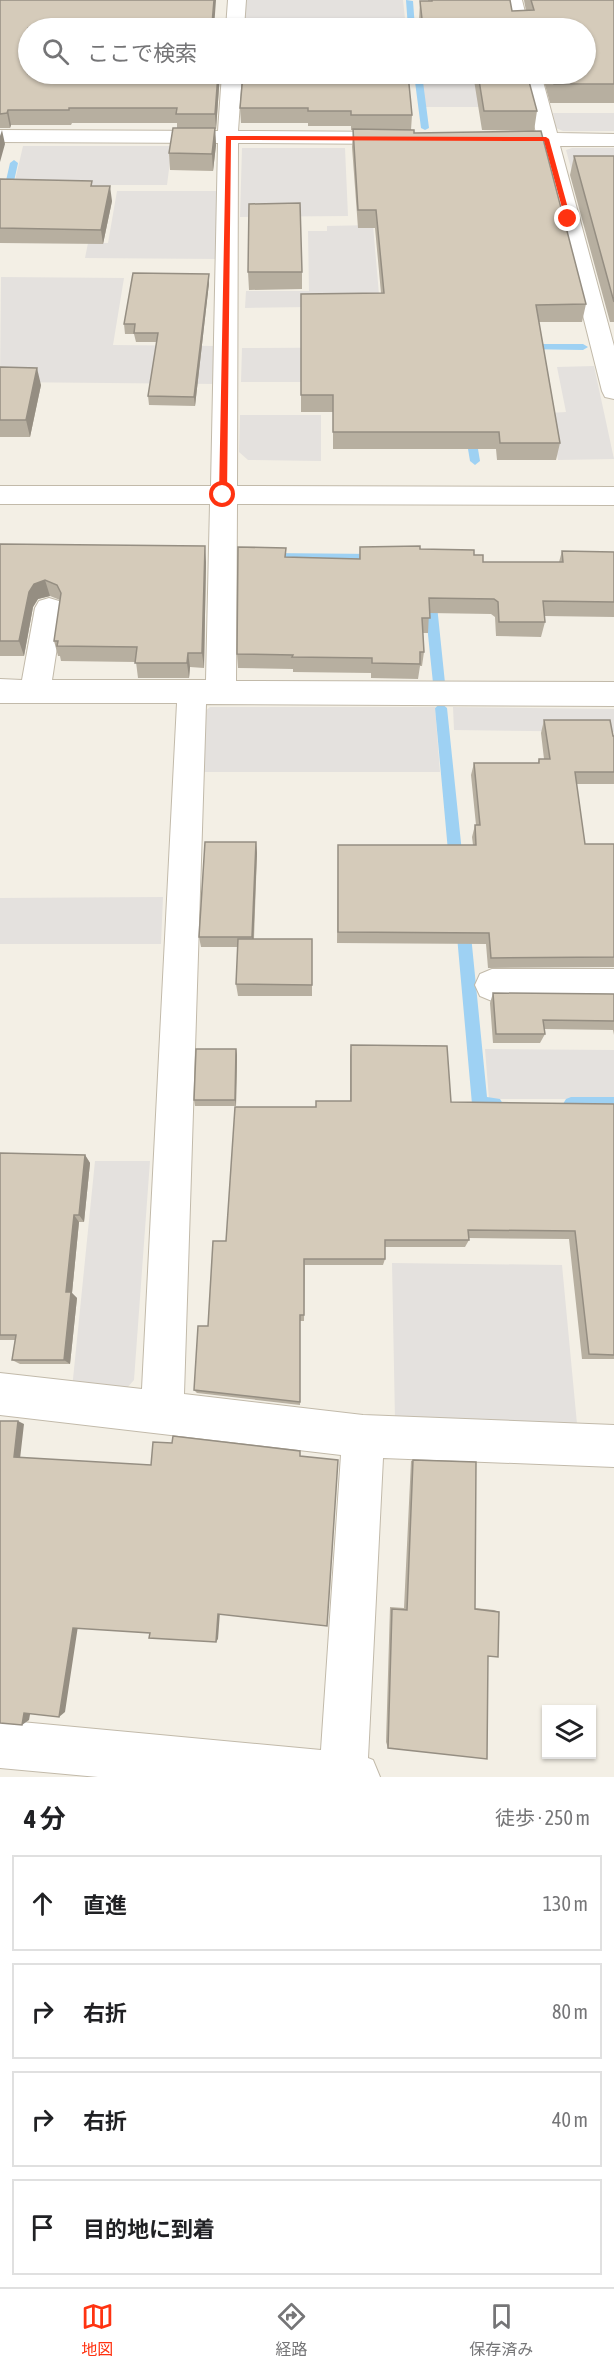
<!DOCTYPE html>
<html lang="ja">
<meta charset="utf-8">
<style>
:root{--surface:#fff;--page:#f6f6f6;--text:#202124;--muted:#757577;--line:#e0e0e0;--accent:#f31}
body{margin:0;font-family:"Asap Condensed","Noto Sans JP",sans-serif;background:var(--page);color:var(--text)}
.controls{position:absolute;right:18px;bottom:18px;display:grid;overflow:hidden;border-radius:0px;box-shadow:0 2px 4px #0004}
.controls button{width:54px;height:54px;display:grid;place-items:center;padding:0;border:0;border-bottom:2px solid var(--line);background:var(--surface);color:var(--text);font:30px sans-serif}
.stop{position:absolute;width:18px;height:18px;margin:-14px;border:4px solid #f31;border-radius:50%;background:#fff}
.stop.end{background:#f31;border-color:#fff;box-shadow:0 2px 6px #0008}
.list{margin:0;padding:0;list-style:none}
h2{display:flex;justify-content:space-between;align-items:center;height:78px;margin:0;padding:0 24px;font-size:26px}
h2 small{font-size:20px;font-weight:400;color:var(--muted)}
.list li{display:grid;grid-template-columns:39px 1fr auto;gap:18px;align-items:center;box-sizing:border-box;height:96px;margin:0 12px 12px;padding:0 12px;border:2px solid var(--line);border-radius:0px}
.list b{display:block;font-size:22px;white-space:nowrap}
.list em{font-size:20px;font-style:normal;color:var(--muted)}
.icon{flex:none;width:33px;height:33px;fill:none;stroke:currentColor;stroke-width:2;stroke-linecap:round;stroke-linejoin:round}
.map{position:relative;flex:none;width:614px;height:1777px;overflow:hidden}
.search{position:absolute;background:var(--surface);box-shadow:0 2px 4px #0004;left:18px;right:18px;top:18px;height:66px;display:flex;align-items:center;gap:15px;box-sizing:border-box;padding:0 21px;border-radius:33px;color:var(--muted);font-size:22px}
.sheet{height:510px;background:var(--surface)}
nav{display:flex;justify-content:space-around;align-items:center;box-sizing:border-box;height:84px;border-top:2px solid var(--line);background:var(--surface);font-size:16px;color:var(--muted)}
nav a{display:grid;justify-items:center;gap:3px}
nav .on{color:var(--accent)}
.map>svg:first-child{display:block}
.parking{fill:#e4e1de}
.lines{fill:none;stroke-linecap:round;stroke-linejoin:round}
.stream{fill:#9ed1f3;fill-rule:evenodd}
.minor-casing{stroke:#c2baaa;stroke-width:2}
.minor{fill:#fff;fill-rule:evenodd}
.wall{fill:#b7afa0}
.shaded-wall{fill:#958e82}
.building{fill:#d5cbba;stroke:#958e82;stroke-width:1.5}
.route{fill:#f31}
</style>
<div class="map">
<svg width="614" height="1777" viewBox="0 0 614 1777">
<rect width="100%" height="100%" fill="#f3efe5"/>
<path class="parking" d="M243 0H403L406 28H242Z
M421 74H524L532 107H425Z
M553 113H614V131H563L556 128Z
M23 146H172L167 185H14Z
M242 148H345L348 216 240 217Z
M572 148H614V172H572L566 150Z
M117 191H221L220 259 85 258 88 243H108Z
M373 225 380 306 245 308 246 291H309L308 231H327V226Z
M1 277 124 278 113 345 218 346 217 384 0 382Z
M452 347 455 382H241L242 348Z
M594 366 614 459 558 460 549 413 566 412 557 367Z
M240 415H321V461L248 460 239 452Z
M210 707H435L440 772H201L203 713Z
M453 707 614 709V732L454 730Z
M163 897 161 944H0V898Z
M485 1049 614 1050V1099H489Z
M95 1161H150L134 1380 119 1397 72 1389Z
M392 1263 562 1265 577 1424 395 1420Z"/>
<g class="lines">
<path class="stream" d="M406 0 413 1 415 28H408Z
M414 74H422L429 128 425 130 421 128Z
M14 160 18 163 4 227 0 230V207L10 163Z
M525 344H583L588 347 583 350 522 349 520 347Z
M470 428 475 431 480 461 475 465 470 461 465 431Z
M268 553 377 554 383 558 377 562 268 561 262 557Z
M430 592 436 596 445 683 439 688 433 683 424 596Z
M441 703 447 708 463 862 461 866H451L449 862 435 708Z
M463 919 468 921 470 925 487 1097 500 1099 503 1104 500 1109C492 1112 483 1112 475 1109L472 1104 456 925 458 921Z
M571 1097H614V1111H571L566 1109 563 1104 566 1099Z"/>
<g class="minor-casing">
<path id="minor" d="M228 0H246L244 28H226Z
M504 0H522L529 28H511Z
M222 74H242L238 131 397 132 404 134 407 138 404 142 397 144 238 143 237 486 614 487V505L237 504 236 681 614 682V706L206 704 184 1394 363 1415 614 1425V1467L383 1458 368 1758 373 1760 380 1777H98L0 1768V1720L321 1750 341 1455 0 1415V1373L142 1389 177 703H0V679L22 680 35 608 39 601 49 598 59 601 63 608 52 680H206L210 504H0V486H211L218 143 0 142V130L218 131Z
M522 74H541L557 133 614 134V146H560L614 346V399L605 397 602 391 540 145 493 143 490 139 493 135 536 133Z
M492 969H614V1001H492L480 996 475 985 480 974Z"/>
</g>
<use href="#minor" class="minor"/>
</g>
<path class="wall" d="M0 0 28 74H223H220L216 129H215L216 145 213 171 170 170 169 153 177 128V123H72L71 125H11L10 128H0Z
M428 0H510L512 11H526L524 0H614V103H550L542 74H585V28H419V20L420 1H428Z
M243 74 412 115 411 130 414 133 586 304 582 322H539L560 443 556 460H497L496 449H333V412H301V294L381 293 375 228H358L352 147 353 130H351V126H308V123H241L240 108Z
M473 74H527L537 111 534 131 482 130Z
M574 156H614V322H610L570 175Z
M0 179 93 186 112 201 103 244 0 243Z
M248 272H302V289L249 290Z
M209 283 195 406 149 405 148 396 157 342H136L134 334H125L124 324Z
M0 367 41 385 30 437H0Z
M0 544 206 562 204 668 190 667 189 678H138L136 662 61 661 60 656H58L54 641 60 600 50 596 38 599 33 607 24 656H0Z
M360 547 420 549 474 555 483 562H559L562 551 614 552V617L544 616 545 622 541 637 496 636 495 617 491 614 429 613 428 633H423L424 652 422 666H420L418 679 371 678V673L293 672V669L238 668 237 654 286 557 359 559Z
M544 720 614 736V784H576L585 844H614V967L488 968 486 944 337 943 338 845H473L472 837 475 825H476L471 775 474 763H538L539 759H544L541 733Z
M256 842 257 853 254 939H312V996H238L236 984 238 947H201L199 937Z
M493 993 614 994V1035L613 1030 544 1029 545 1034 540 1043H493L490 1003Z
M351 1045 451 1102 614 1104V1359H582L569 1239 469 1238V1240L465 1247H385V1259L383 1265H305L304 1321H300V1405L197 1393 194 1390 226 1241 316 1107 350 1101V1056Z
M236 1049 237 1055 236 1106H195L194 1100Z
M0 1153 85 1155 90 1163 84 1222H79L72 1293 77 1298 70 1364H20L12 1360 15 1340H0Z
M413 1460 475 1608 494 1610 499 1612 488 1656 388 1748 386 1742 390 1607 404 1608 411 1461Z"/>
<path class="shaded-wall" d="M214 0H216L214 28 212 24Z
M218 74H220L216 129 215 114Z
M8 110 11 125 10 128 7 113Z
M215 128 216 145 213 171 212 154Z
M2 130 5 144 0 162V136Z
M110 186 112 201 103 244 101 230Z
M209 274V283L195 406 194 397Z
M37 368 41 385 30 437 26 420Z
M205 546 206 562 204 668 202 653Z
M45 580 50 596 38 599 33 607 24 656 19 641 29 592 34 584Z
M188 653 190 667 189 678 187 663Z
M256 842 257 853 253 947 252 937Z
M236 1049 237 1055 236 1106 235 1100Z
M85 1155 90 1163 84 1222 79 1215Z
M74 1215 79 1222 72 1293 77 1298 70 1364 64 1360 66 1292Z
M18 1421 24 1424 20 1459 14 1457Z
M220 1612 218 1639 216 1642 218 1614Z
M78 1626 65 1712 59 1717 73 1628Z
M31 1709 29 1720 22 1725 24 1713Z"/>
<path class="building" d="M0 0H214L212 24 404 26V28H28V74H218L215 114H176L177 108H69V110H8L7 113 0 114Z
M432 0H510L512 11 534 10 531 0H614V84H554L551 74H585V28H423L420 1H432Z
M243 74H408L412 115H351V111H308V108H240Z
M478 74H527L537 111H484Z
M173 128H215L212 154 169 153Z
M353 129 414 130V133L541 131 586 304 536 305 560 443H500L499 432H333V395H301V294L384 293 376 210H358Z
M574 156H614V302Z
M0 179 92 181 91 186H110L101 230 0 228Z
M300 203 302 272H248L249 204Z
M133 273 209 274 194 397 148 396 158 333H134L135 324H124Z
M0 367 37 368 26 420H0Z
M0 544 205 546 202 653H188L187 663H135L137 647 57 646 58 641H54L61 593 57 585 45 580 34 584 29 592 19 641H0Z
M420 546V549L474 550V555H483V562H563L562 551 614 552V602L543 601 545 622H499L498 602 494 599 429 598 430 618H422L424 652H420V664L372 663V658L292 657 293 655 237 654 238 547 286 548 285 557 360 559V547Z
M544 720H610L613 736H614V772H575L585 844H614V957L491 958 489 933 338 932V845H476L475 825H480L474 763H539V759H550Z
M205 842H256L252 937H199Z
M238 939H312V985L236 984Z
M493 993 614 994V1021L543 1020 545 1034H496Z
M351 1045 447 1046 451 1102 614 1104V1355L589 1354 575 1231 468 1230 469 1240H385V1259H304V1315H300V1402L194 1390 198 1326H208L213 1241H226L235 1107H316V1101H351Z
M196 1049H236L235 1100H194Z
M0 1153 85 1155 79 1215H74L66 1292H71L64 1360H12L16 1335H0Z
M0 1421H18L14 1457 151 1465 153 1442 172 1443 173 1436 300 1451V1456L338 1460 327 1626 218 1614 216 1642 149 1638 150 1633 73 1628 59 1717 24 1713 22 1725 0 1723Z
M413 1460 476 1462 475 1609 499 1612 498 1657 488 1656 487 1759 388 1748 392 1609 407 1610Z"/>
<path class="route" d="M226 136 546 137 549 139 571 219H565L544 141 231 140 227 495 223 498 219 495Z"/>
</svg>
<div class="controls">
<button><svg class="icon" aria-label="layers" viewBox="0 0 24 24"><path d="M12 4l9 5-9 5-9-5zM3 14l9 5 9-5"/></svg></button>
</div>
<div class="stop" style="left:223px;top:495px"></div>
<div class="stop end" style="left:568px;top:219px"></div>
<div class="search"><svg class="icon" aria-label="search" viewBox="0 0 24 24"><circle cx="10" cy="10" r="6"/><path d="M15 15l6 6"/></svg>ここで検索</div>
</div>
<section class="sheet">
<h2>4 分<small>徒歩 · 250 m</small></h2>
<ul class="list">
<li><svg class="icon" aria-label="ahead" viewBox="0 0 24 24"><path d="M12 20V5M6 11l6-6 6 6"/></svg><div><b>直進</b></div><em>130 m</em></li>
<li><svg class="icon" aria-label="right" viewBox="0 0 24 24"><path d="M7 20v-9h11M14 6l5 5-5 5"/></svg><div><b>右折</b></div><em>80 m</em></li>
<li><svg class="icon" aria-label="right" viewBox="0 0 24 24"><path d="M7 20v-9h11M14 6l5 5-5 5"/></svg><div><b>右折</b></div><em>40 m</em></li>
<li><svg class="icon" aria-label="arrive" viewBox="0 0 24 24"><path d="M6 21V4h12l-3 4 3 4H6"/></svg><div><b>目的地に到着</b></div></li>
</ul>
</section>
<nav>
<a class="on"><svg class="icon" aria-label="map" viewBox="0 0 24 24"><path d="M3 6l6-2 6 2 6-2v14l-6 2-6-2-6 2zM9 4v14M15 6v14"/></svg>地図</a>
<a><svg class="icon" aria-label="directions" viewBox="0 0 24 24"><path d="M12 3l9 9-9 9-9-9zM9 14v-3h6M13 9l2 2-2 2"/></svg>経路</a>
<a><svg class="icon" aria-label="saved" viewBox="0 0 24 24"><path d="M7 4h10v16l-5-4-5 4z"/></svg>保存済み</a>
</nav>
